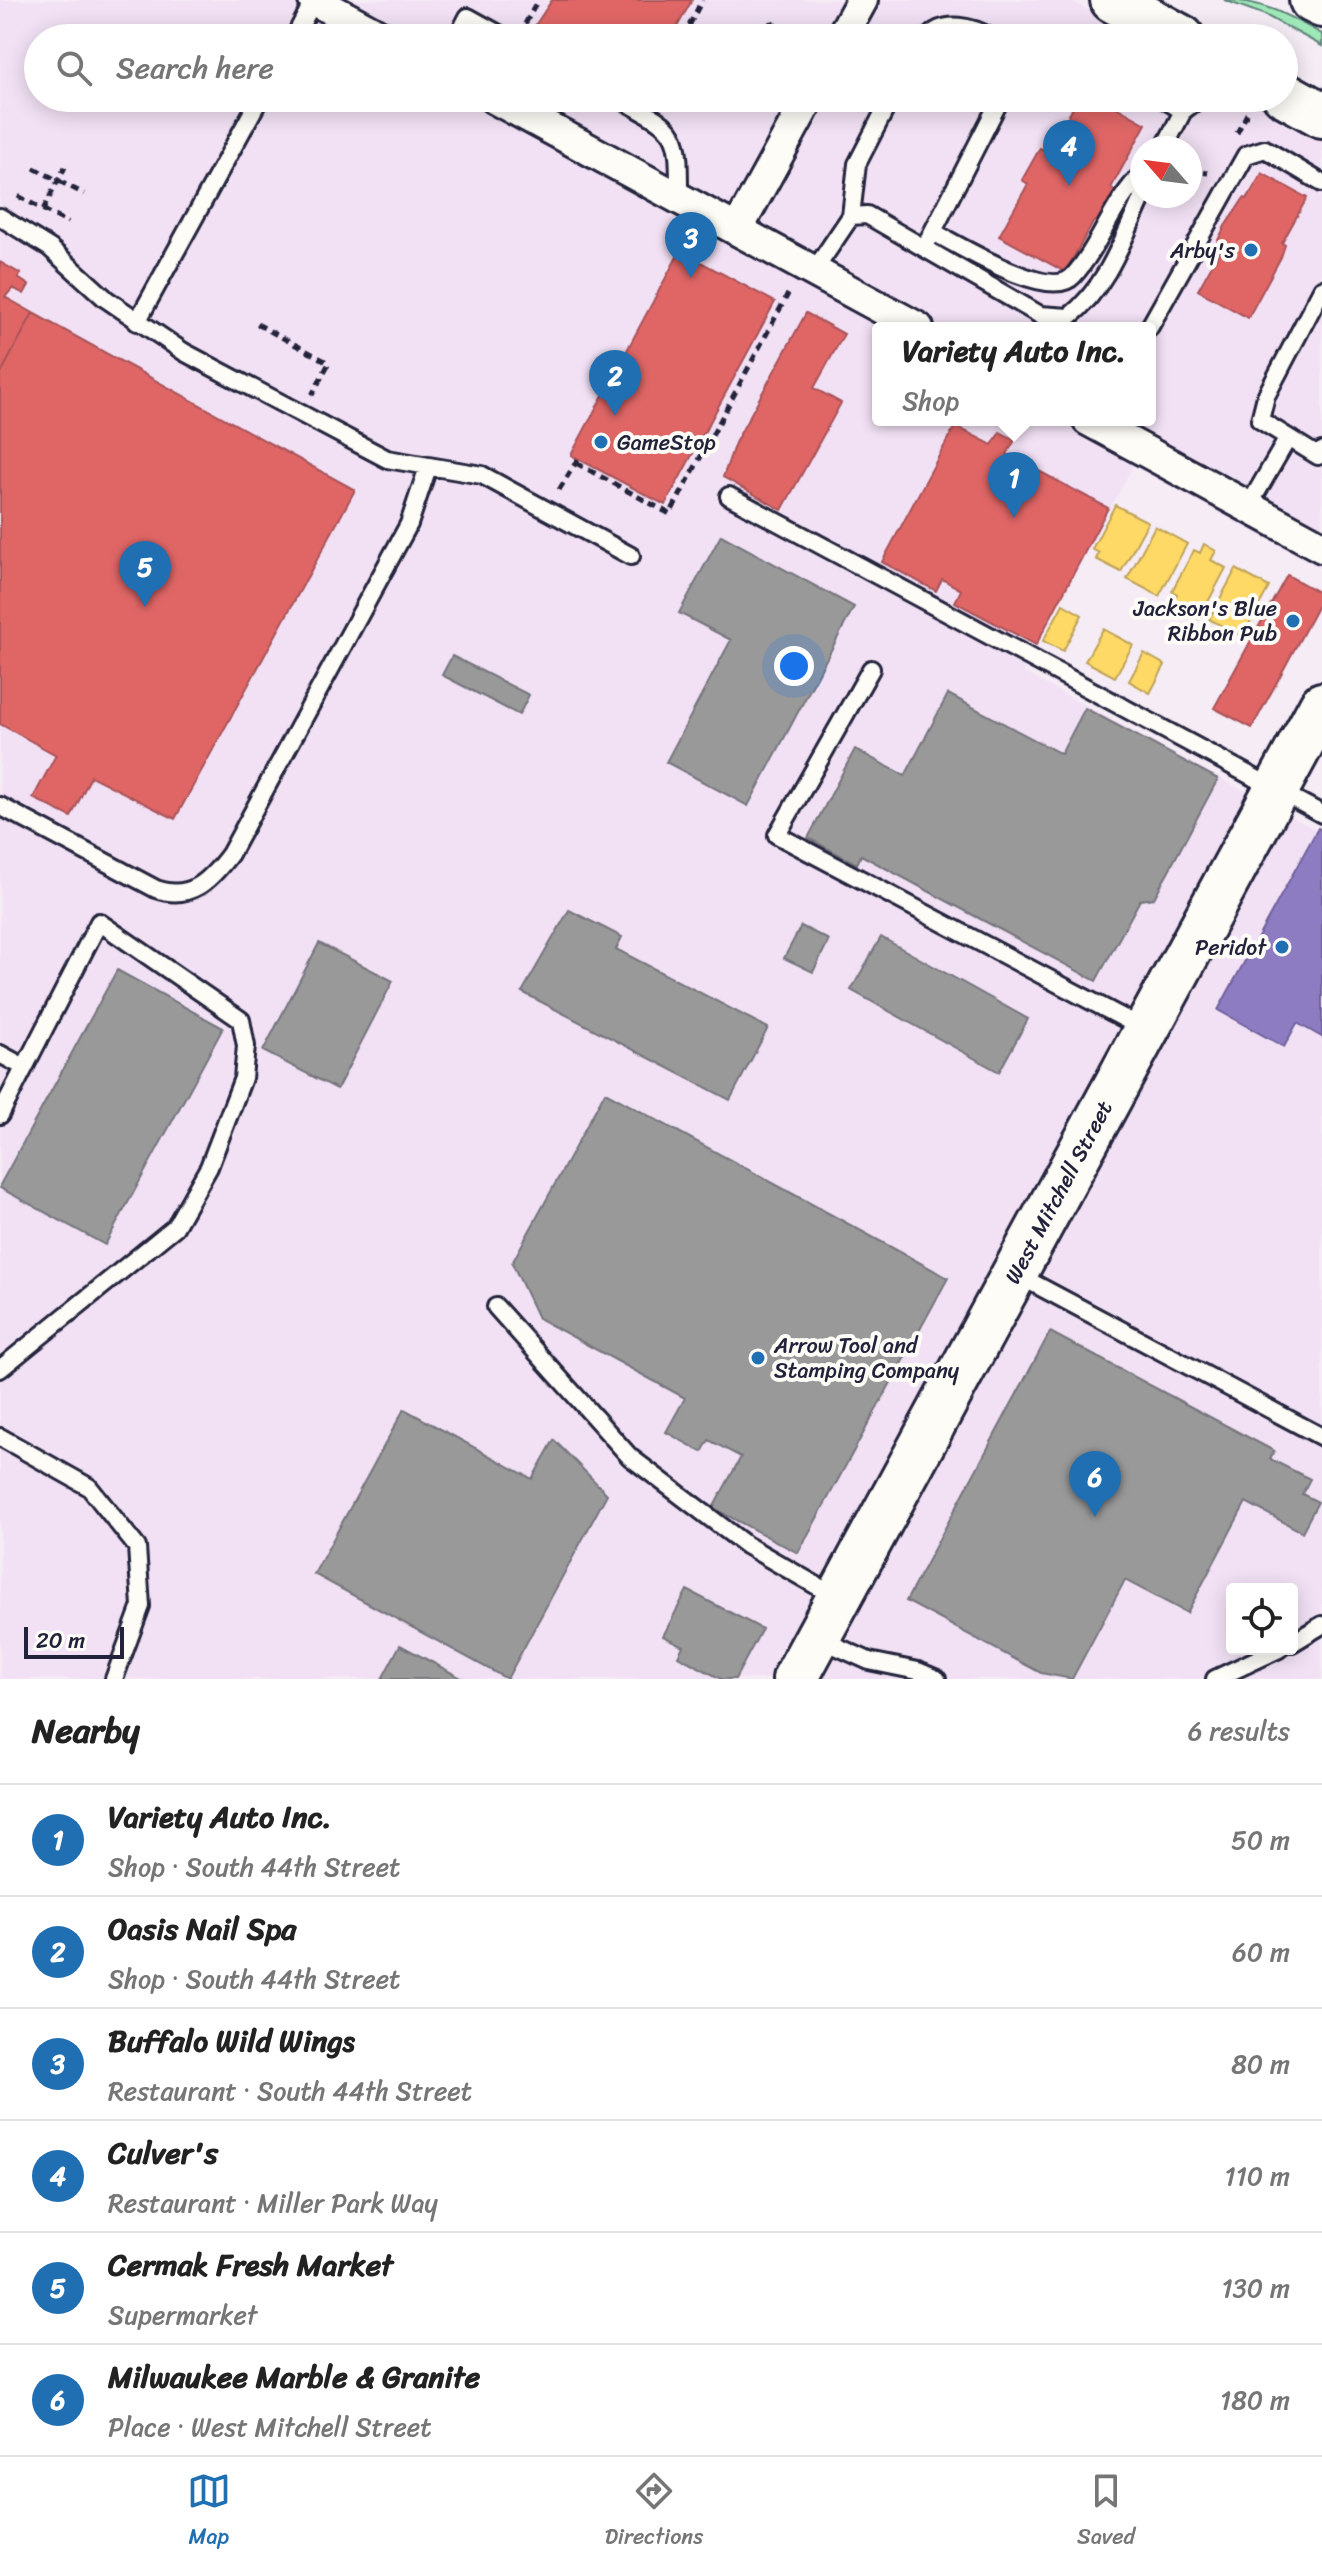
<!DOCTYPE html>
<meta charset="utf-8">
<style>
:root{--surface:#fff;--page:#f2f2f2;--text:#222;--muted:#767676;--line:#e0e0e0;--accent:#1f6fb2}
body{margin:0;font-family:Sriracha,sans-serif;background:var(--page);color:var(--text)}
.controls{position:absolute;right:24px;bottom:24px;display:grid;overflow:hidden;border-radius:8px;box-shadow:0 4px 20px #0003}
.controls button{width:72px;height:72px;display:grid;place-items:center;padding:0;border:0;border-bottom:2px solid var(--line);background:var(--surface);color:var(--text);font:40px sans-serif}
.compass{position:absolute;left:1130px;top:136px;width:72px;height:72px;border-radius:50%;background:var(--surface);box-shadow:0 4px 20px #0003;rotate:298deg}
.scale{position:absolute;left:24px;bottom:20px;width:100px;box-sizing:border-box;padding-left:8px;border:4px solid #22223b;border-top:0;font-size:22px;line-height:28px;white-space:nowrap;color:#22223b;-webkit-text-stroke:6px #fdfcf7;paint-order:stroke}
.you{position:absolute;left:794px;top:666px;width:28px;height:28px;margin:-20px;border:6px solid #fff;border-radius:50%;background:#1a73e8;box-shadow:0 0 0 12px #1a73e833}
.badge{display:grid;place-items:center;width:52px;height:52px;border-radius:50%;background:var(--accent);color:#fff;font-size:26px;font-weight:700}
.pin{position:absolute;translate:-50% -66px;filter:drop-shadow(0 2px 4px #0008)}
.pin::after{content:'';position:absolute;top:42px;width:28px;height:24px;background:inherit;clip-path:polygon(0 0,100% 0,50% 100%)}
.popup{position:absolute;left:872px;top:322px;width:284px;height:104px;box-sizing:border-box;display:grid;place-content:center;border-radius:8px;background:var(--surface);filter:drop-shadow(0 2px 6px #0005);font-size:26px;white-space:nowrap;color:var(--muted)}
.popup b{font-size:30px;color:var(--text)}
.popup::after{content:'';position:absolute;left:50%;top:100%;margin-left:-16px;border:16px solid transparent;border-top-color:var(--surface)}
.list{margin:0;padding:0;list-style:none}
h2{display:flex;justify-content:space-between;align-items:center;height:104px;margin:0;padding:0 32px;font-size:34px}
h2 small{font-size:26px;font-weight:400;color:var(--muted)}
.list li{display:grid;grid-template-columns:52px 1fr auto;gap:24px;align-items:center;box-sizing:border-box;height:112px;padding:0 32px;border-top:2px solid var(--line)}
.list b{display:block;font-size:30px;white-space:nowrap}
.list p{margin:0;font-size:26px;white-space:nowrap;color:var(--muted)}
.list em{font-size:26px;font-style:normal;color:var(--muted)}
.icon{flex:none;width:44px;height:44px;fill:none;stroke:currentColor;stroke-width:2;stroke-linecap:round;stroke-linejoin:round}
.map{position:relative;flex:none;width:1322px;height:1679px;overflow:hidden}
.search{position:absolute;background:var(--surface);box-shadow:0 4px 20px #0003;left:24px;right:24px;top:24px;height:88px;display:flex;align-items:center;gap:20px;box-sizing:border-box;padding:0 28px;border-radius:44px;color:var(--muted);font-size:30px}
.sheet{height:776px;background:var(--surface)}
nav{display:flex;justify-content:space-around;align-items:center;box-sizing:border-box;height:112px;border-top:2px solid var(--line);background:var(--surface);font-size:22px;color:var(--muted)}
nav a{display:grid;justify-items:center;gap:4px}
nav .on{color:var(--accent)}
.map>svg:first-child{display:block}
.built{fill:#f2e1f5;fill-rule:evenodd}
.green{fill:#9ee8b8;stroke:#60857a;stroke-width:2}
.homes{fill:#ffd966;stroke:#bda259;stroke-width:2}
.shops{fill:#e06666;stroke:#a75259;stroke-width:2}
.offices{fill:#8e7cc3;stroke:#6e619a;stroke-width:2}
.industry{fill:#999;stroke:#75757d;stroke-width:2}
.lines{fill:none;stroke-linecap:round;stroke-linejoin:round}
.lane-casing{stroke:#22223b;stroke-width:22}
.street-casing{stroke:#22223b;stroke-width:36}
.secondary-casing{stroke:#22223b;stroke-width:50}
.path{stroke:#22223b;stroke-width:5;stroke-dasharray:8 6;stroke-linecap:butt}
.lane{stroke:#fdfcf7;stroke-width:16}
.street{stroke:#fdfcf7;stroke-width:30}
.secondary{stroke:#fdfcf7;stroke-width:44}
.poi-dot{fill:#1f6fb2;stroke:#fdfcf7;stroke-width:3}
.labels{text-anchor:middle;stroke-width:8;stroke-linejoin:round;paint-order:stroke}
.poi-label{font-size:22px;fill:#22223b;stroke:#fdfcf7;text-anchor:end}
.street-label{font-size:22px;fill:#22223b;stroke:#fdfcf7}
</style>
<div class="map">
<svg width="1322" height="1679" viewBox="0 0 1322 1679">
<rect width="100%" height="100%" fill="#f6ecf6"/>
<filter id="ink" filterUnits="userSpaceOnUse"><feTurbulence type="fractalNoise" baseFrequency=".0125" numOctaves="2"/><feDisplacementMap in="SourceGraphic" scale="16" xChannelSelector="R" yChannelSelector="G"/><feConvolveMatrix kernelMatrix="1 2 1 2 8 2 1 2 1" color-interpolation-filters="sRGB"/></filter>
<g filter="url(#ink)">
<path class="built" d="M0 0H1070L1139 38H38V98H1249L1322 138V569L1133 466 1023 672 1322 833V1679H0ZM1142 148H1190V196H1142ZM878 328H1150V420H878ZM1232 1589H1292V1649H1232Z"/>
<path class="green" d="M1224 0C1262 0 1289 16 1322 34V46L1265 15Z"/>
<path class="homes" d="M1115 505 1148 522 1121 572 1096 559 1099 553 1092 549Z
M1155 526 1187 544 1159 596 1127 579Z
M1204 544 1216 551 1211 560 1226 568 1199 619 1172 604 1177 594 1172 591 1194 550 1200 553Z
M1236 569 1269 587 1242 637 1209 619Z
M1063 604 1082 615 1063 651 1043 641Z
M1103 629 1133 645 1115 677 1085 661Z
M1144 653 1165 665 1150 693 1129 681Z"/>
<path class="shops" d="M552 0H692L671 38 615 35 613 38H550L536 24Z
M1078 98H1100L1146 124 1111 188 1119 193 1101 225 1094 221 1065 272 999 236 1028 184 1022 180 1040 148 1049 152Z
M1262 173 1307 198 1282 243 1285 245 1281 257 1248 318 1198 290 1223 245 1217 242 1225 226 1244 198 1247 199Z
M680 251 775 302 665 505 571 455Z
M0 262 21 274 18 278 29 285 24 294 13 288 5 297 33 313 0 375Z
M33 313 355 490 175 819 91 776 71 817 33 798 56 755 0 724V375Z
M806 313 844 334 814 388 841 403 782 510 723 477 735 443Z
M955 426 992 445 1000 432 1015 440 1007 454 1108 508 1036 645 955 602 961 590 942 579 936 591 882 562Z
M1287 575 1322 594V598L1252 728 1214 708Z"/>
<path class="offices" d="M1318 828 1322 830V1037L1297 1023 1284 1047 1218 1010Z"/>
<path class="industry" d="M721 535 854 607 748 806 666 762 731 640 679 613Z
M452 656 529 695 519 715 442 675Z
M948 694 1061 754 1085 708 1218 779 1154 898 1140 900 1096 981 861 855 857 864 808 838 855 749 905 776Z
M569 910 622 937 616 949 768 1028 730 1100 522 992Z
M801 926 829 940 813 972 784 958Z
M881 937 1028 1019 999 1072 851 990Z
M319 943 393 981 337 1089 263 1051Z
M117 970 223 1028 105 1245 0 1188V1185Z
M605 1092 948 1278 798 1553 713 1508 741 1457 709 1440 702 1452 666 1432 685 1398 538 1318 512 1263Z
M1050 1332 1274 1451 1270 1459 1310 1479 1302 1494 1318 1502 1302 1532 1246 1502 1187 1613 1125 1580 1072 1679 1041 1673 906 1601Z
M404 1409 532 1479 554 1440 607 1494 507 1679 314 1574Z
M687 1590 762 1629 735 1679H721L678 1656 683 1646 663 1636Z
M400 1645 463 1679H382Z"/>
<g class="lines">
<g class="lane-casing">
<path id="lane" d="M294 38 314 0
M457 38 468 17 506 38
M928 38C944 19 973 27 992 38
M619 98C680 132 679 128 679 198
M1162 98 1183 111
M1164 148 1183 111 1200 98
M851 216 857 164 891 98
M0 217 50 248 106 299 184 352 387 459 482 475 631 556
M933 232C959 245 1050 302 1073 276 1101 245 1112 203 1142 174
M929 239 1001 98
M814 271 851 216 867 215 1040 315 1069 317C1107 287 1123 239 1143 196
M1322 289 1266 396 1260 420 1318 456 1322 451
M137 322 260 98
M1149 328 1246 155 1265 149 1322 183
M729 496 1322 814
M1248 507 1288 438
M871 669 777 835 1144 1029
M0 806 156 889C190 901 210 881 230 854L409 524 428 467
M0 1054 24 1067
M0 1115 99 922 241 1020 246 1046 243 1078 209 1167 175 1227 0 1369
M1016 1274 1322 1437
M496 1307 630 1457 746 1545 838 1598
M0 1437 89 1487 137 1547 141 1606 114 1679
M818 1638 869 1661 918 1671 937 1679
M1292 1643 1322 1625
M1215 1679 1279 1649"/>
</g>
<g class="street-casing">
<path id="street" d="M314 0 384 38
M841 38 862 0
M494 98 918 328
M737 230 809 98
M1088 420 1322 547"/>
</g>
<g class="secondary-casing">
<path id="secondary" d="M1113 0 1182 38
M1312 0 1322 5
M1284 94 1322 115
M795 1679 1322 705"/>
</g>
<path class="path" d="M525 24 538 0
M689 27 709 38
M683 38 702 0
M729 38 772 23 800 38
M1237 133 1249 110
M34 168 84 194
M1190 171 1208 173
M18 196 68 223
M43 210 65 167
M687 256 690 240
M257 324 329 363 312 395
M576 463 670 514 788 294
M559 490 578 459"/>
<use href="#lane" class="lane"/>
<use href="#street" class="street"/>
<use href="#secondary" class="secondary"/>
</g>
</g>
<g class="poi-dot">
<circle cx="1251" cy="250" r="8"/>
<circle cx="601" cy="442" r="8"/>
<circle cx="1293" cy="621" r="8"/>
<circle cx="1282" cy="947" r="8"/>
<circle cx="758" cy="1358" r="8"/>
</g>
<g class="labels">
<g class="poi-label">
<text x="1235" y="258">Arby's</text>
<text x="617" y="450" text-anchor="start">GameStop</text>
<text x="1277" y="616">Jackson's Blue<tspan x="1277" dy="25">Ribbon Pub</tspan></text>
<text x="1266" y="955">Peridot</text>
<text x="774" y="1353" text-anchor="start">Arrow Tool and<tspan x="774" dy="25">Stamping Company</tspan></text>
</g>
<g class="street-label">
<text transform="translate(1058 1192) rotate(-62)" y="8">West Mitchell Street</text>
</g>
</g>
</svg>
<div class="controls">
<button><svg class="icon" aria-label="locate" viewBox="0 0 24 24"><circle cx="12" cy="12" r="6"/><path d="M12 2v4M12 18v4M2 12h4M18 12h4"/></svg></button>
</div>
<svg class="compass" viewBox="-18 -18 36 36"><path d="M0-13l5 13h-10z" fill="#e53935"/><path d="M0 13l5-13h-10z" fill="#767676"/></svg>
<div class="scale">20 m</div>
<div class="you"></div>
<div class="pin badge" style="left:1014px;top:518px">1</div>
<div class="popup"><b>Variety Auto Inc.</b>Shop</div>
<div class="pin badge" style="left:615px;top:416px">2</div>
<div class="pin badge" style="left:691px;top:278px">3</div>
<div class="pin badge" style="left:1069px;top:186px">4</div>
<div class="pin badge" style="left:145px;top:607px">5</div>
<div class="pin badge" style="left:1095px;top:1517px">6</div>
<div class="search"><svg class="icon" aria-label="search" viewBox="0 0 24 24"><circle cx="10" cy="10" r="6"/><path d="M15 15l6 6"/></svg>Search here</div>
</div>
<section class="sheet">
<h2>Nearby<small>6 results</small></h2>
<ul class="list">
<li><span class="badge">1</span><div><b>Variety Auto Inc.</b><p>Shop · South 44th Street</p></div><em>50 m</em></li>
<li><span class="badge">2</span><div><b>Oasis Nail Spa</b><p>Shop · South 44th Street</p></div><em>60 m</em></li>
<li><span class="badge">3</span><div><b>Buffalo Wild Wings</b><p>Restaurant · South 44th Street</p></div><em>80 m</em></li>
<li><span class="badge">4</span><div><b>Culver's</b><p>Restaurant · Miller Park Way</p></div><em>110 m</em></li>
<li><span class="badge">5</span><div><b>Cermak Fresh Market</b><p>Supermarket</p></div><em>130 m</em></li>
<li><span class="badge">6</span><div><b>Milwaukee Marble &amp; Granite</b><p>Place · West Mitchell Street</p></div><em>180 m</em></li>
</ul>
</section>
<nav>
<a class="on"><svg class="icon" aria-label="map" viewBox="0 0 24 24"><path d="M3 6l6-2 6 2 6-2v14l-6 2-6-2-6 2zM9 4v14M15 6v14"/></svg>Map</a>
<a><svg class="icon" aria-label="directions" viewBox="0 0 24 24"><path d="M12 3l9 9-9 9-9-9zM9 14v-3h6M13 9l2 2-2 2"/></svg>Directions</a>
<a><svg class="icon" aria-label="saved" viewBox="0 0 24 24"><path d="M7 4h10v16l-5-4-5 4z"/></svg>Saved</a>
</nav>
